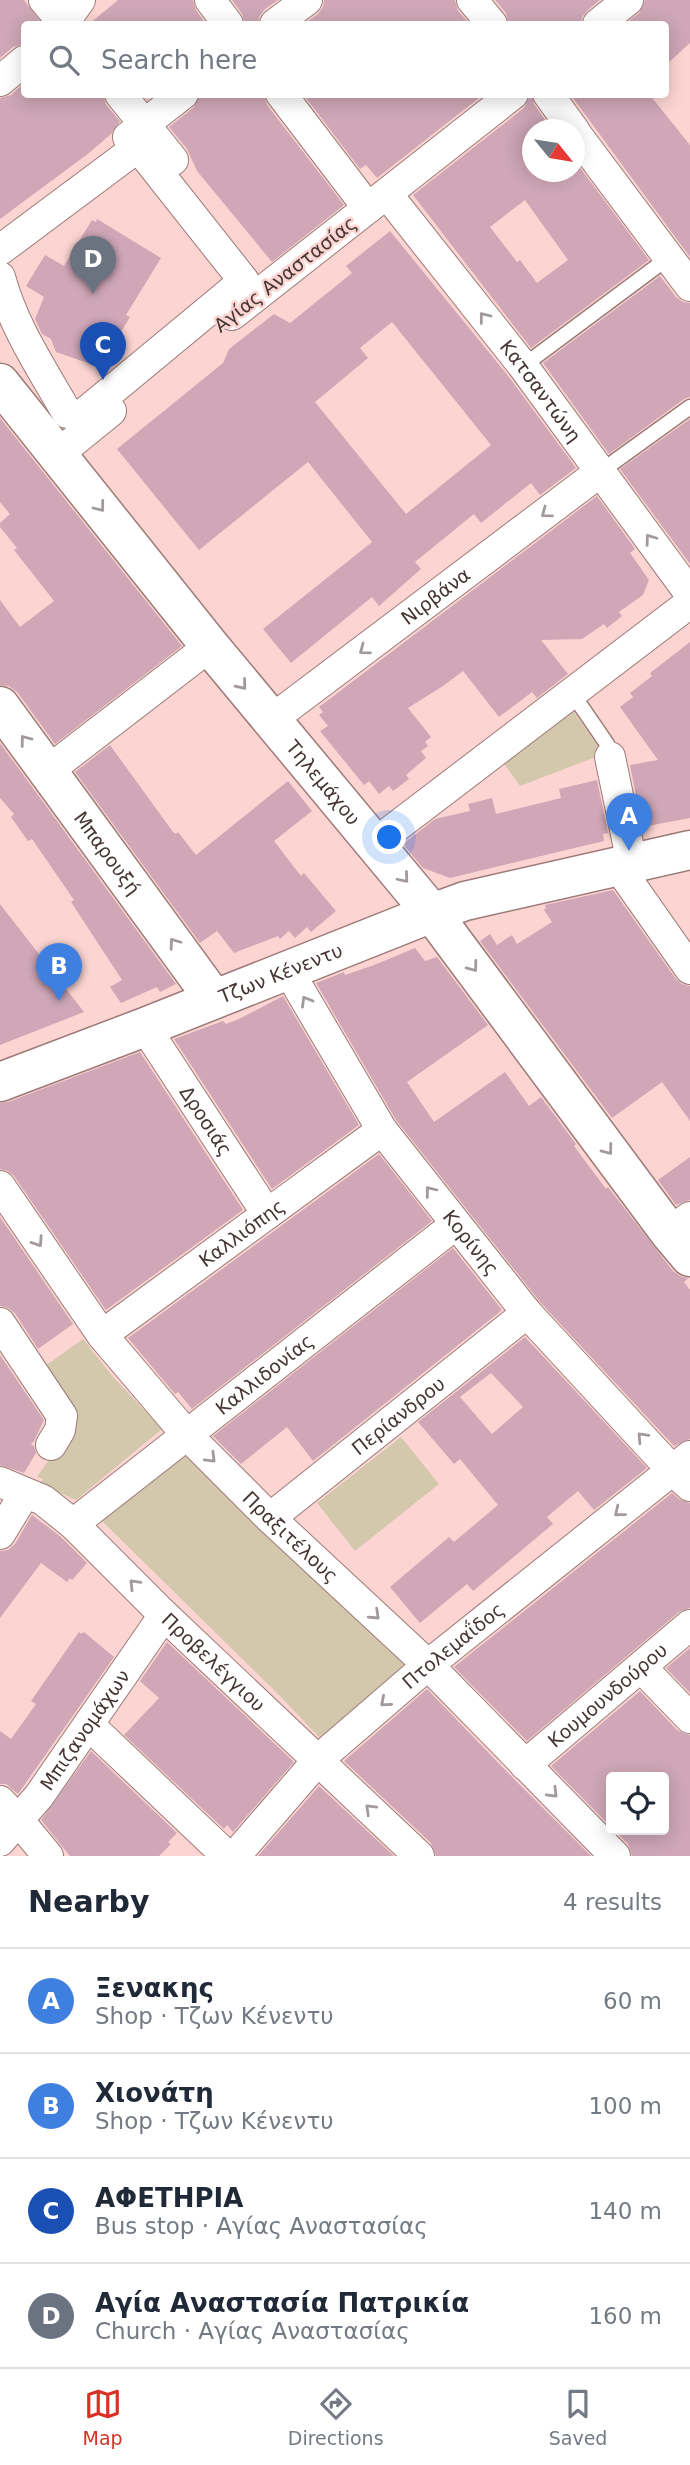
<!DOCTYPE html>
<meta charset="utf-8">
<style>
:root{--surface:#fff;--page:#f6f6f7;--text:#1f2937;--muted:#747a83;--line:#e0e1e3;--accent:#d93025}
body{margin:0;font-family:"DejaVu Sans",sans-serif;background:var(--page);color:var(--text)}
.controls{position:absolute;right:21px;bottom:21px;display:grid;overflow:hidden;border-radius:7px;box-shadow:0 4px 18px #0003}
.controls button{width:63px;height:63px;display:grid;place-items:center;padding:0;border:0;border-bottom:2px solid var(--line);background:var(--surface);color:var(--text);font:35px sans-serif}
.compass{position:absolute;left:522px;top:119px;width:63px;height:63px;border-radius:50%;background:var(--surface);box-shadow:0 4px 18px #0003;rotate:120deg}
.you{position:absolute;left:390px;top:838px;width:24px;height:24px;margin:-18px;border:5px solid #fff;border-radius:50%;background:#1a73e8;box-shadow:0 0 0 10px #1a73e833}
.badge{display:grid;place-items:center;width:46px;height:46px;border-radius:50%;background:var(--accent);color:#fff;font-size:23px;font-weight:700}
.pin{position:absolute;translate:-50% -58px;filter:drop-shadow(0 2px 4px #0008)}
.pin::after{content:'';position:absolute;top:37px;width:24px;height:21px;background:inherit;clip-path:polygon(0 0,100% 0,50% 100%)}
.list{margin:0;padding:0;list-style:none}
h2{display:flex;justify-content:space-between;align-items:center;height:91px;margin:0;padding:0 28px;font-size:30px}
h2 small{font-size:23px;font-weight:400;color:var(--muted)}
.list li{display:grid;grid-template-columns:46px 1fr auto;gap:21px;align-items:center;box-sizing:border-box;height:105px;padding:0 28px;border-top:2px solid var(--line)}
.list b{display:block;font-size:26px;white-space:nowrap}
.list p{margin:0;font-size:23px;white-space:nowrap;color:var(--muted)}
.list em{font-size:23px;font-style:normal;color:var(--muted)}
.icon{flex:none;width:38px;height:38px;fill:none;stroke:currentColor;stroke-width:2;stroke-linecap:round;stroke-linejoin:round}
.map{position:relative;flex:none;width:690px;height:1856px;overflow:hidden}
.search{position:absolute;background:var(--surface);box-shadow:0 4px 18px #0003;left:21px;right:21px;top:21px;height:77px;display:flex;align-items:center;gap:18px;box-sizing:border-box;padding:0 24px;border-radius:7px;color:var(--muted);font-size:26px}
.sheet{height:511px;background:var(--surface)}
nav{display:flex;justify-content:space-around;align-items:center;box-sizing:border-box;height:98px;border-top:2px solid var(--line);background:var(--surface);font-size:19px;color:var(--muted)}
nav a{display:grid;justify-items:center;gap:4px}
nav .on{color:var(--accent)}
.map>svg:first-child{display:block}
.green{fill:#d3c7ac}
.building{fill:#cfa7b7;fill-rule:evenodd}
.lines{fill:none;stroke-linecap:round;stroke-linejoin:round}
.lane-casing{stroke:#9d7a78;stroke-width:17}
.street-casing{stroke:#9d7a78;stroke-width:32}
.secondary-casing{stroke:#9d7a78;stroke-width:41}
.lane{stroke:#fff;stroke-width:14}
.street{stroke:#fff;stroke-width:30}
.secondary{stroke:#fff;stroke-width:38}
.oneway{stroke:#a29a9a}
.labels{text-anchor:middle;stroke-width:5;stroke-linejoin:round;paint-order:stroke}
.street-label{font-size:19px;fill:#453634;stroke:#fcd5d2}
</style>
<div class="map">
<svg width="690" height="1856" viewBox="0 0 690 1856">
<rect width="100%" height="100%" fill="#fcd5d2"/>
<path class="green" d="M571 708 600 749 601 755 520 786 502 761Z
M83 1339 113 1377 162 1429 76 1500 40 1484 43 1479 37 1477 67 1434 44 1367Z
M401 1437 439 1484 355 1551 317 1503Z
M183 1454 355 1609 408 1662 320 1738 280 1696 102 1521Z"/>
<path class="building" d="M0 0H24L42 24H24V44L13 47 0 58Z
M118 0H193L196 10 206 24H89Z
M232 0H278L264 10 259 17 258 24H245L242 14Z
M324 0H455L458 11 470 24H304L318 14 323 7Z
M495 0H600L587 11 582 17 581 24H509L506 13Z
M645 0H690V43L666 65V24H625L639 13Z
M24 83V94H103L106 105 120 121 111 134 89 153 0 219V98L11 95Z
M200 94H264L267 105 344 205 272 262 197 171 187 149 169 127 194 107Z
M303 94H484L377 178 366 165 360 169Z
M531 94 534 104 552 130H533V172H575V161L649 260 531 348 413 195 524 108ZM525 200 568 260 537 283 520 260 517 262 490 227Z
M570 94H649L690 145V257Z
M97 219 161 258 126 315 130 317 111 348 108 346 96 366 56 352 51 339 42 334 35 319 44 297 26 286 45 255 64 266 92 220 96 222Z
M390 231 509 377 576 468 540 495 531 483 481 523 474 514 415 562 421 569 379 606 372 597 291 663 263 629 372 542 308 462 199 550 117 449 223 363 229 349 274 314 290 323 352 273 346 266ZM392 322 491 445 406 514 315 402 368 358 360 348Z
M660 276 676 297 683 302 690 303V397L684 399 609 454 543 363Z
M0 418 182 646 55 744 18 693 9 686 0 685V600L20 627 54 601 14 550 17 548 0 527V523L10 514 0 502Z
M690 419V564L620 469Z
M597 496 635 549 630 553 649 580 643 595 619 612 622 616 607 628 604 624 582 639 541 640 568 674 537 698 532 692 499 717 463 671 443 686 408 708 431 737 425 742 428 746 421 751 426 758 406 775 409 779 393 791 389 786 379 794 369 781 364 785 320 731 328 726 319 715 323 712 319 707Z
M690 642V818L642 827 630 765 658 760 620 707 633 697 630 693 652 676 650 673Z
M0 743 176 984 160 992 157 987 121 1003 110 987 122 980 71 902 74 900 32 839 28 841 11 817 14 814 0 798Z
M110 745 173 832 176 834 178 832 196 855 288 781 312 811 274 841 301 876 304 873 336 911 311 932 307 927 295 938 289 931 280 939 278 936 234 953 217 931 200 943 75 772Z
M597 780 608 833 603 834 604 841 450 878 423 868 403 844 435 819 470 811 468 804 492 798 496 814 561 798 559 789Z
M613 890 676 979 682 984 690 986V1121L662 1082 612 1118 480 941 490 934 497 945 512 935 517 944 552 922 544 910 546 908 545 905Z
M0 904 84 1012 0 1045Z
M415 948 425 961 437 957 488 1025 407 1082 434 1122 505 1072 529 1106 541 1097 576 1144 574 1146 606 1189 608 1187 673 1271 682 1277 688 1278 684 1282 690 1290V1439L674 1446 540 1302 396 1120 316 983 344 972 345 975 374 965Z
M283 996 359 1125 272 1189 174 1039 223 1021 226 1024 239 1019Z
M140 1052 243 1210 106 1310 14 1176 8 1171 0 1169V1103L8 1102Z
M379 1154 432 1221 192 1409 178 1392 175 1394 128 1338Z
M690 1157V1200L676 1205 658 1180Z
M0 1217 73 1324 38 1349 15 1313 8 1308 0 1306Z
M453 1248 502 1310 313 1461 287 1427 241 1464 213 1436Z
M525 1337 647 1468 594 1510 578 1491 547 1517 553 1524 473 1591 467 1584 420 1623 390 1587 449 1537 454 1542 498 1505 460 1459 454 1464 418 1422ZM491 1373 523 1407 492 1434 460 1397Z
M0 1355 44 1420 34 1441 31 1444 34 1446 36 1453 24 1473 0 1465Z
M672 1493 679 1499 690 1503V1608L679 1612 527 1741 454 1667Z
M32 1515 61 1537 87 1563 72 1580 70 1578 67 1582 41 1563 0 1618V1551L8 1550 15 1544Z
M79 1632 81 1634 84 1632 114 1657 18 1794 6 1784H0V1731L11 1739 36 1704 31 1701Z
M167 1642 294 1762 233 1832 227 1825 224 1829 124 1735 159 1698 140 1681Z
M690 1648V1693L666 1668Z
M427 1689 512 1777 591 1856H436L431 1843 344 1761Z
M640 1691 677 1730 690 1735V1856H632L628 1844 614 1830H664V1777H611V1827L551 1766Z
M91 1751 177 1833 168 1842 171 1844 159 1856H70L41 1820Z
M319 1786 394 1856H258Z"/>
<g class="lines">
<g class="lane-casing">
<path id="lane" d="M523 366 668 258
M600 472 690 407
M572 693 607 744 610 757"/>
</g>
<g class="street-casing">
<g id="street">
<path d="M44 0 64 24"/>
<path d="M210 0 228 24"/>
<path d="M472 0 492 24"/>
<path d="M63 24 80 0"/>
<path d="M275 24 307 0"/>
<path d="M598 24 628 0"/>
<path d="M0 81 24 61"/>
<path d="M120 94 173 160"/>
<path d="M281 94 368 208"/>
<path d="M548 94 574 130"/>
<path d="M574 131 690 286"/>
<path d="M128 137 183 94"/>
<path id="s1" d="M387 194 523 366 690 594"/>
<path d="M0 250 138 147 244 281 82 415 67 413C42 369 13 326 0 277"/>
<path d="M232 315 513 94"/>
<path d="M58 454 111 411"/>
<path id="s2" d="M271 720 600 472"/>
<path d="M610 757 632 863"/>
<path d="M49 770 210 646"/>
<path d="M375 843 690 603"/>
<path d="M617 865 690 969"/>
<path id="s3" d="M288 970 382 1130 527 1313 672 1470 690 1486"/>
<path id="s4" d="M145 1027 267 1214"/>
<path id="s5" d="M0 1186 102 1335 187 1435 270 1518 428 1665 615 1856"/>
<path d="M669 1232 690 1217"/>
<path d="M0 1323 62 1416 60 1430 51 1445"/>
<path id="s6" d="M102 1335 382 1130"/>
<path id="s7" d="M0 1482 43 1500 73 1524 164 1615 419 1856"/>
<path id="s8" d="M270 1518 527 1313"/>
<path id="s9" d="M73 1524 456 1224"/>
<path d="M0 1534 25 1493"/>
<path d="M642 1668 690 1718"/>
<path d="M89 1725 227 1856"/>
<path id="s10" d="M525 1765 690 1625"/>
<path d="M0 1801 19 1821 48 1856"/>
<path id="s11" d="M0 1841 39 1796 164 1615"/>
<path id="s12" d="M235 1856 319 1759 428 1665 690 1456"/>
</g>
</g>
<g class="secondary-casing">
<g id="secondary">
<path id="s13" d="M0 383 210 646 432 913 669 1232 690 1257"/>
<path id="s14" d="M0 706 214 999"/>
<path id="s15" d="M0 1082 145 1027 432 913 465 901 690 850"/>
</g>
</g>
<use href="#lane" class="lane"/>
<use href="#street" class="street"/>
<use href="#secondary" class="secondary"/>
</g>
<defs><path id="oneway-chevron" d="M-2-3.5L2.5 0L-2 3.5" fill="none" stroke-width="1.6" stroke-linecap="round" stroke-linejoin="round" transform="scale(1.75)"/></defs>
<g class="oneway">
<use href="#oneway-chevron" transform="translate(484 317) rotate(-128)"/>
<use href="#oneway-chevron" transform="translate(100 507) rotate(52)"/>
<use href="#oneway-chevron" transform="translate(546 513) rotate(143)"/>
<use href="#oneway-chevron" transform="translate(650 539) rotate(-126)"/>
<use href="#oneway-chevron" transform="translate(364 650) rotate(143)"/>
<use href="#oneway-chevron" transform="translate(242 685) rotate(51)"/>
<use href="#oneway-chevron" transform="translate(25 740) rotate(-127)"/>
<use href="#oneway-chevron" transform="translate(404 878) rotate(50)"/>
<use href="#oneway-chevron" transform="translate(174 943) rotate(-126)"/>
<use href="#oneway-chevron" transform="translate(473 967) rotate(53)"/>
<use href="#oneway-chevron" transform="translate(306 1001) rotate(-120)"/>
<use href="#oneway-chevron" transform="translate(608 1150) rotate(53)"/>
<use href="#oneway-chevron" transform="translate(430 1191) rotate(-128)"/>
<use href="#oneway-chevron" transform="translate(38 1242) rotate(56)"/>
<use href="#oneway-chevron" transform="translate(642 1437) rotate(-133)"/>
<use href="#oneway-chevron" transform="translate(211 1458) rotate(45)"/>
<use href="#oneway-chevron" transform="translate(619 1512) rotate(141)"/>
<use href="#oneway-chevron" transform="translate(134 1584) rotate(-134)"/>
<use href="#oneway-chevron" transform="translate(375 1615) rotate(43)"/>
<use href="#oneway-chevron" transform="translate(385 1702) rotate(139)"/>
<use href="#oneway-chevron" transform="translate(553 1793) rotate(45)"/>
<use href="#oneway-chevron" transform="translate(370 1809) rotate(-136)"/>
</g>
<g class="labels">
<g class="street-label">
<text transform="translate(285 274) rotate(-38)" y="7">Αγίας Αναστασίας</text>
<text dy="7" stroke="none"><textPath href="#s1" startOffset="250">Κατσαντώνη</textPath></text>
<text dy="7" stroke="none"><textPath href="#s2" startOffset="206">Νιρβάνα</textPath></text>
<text dy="7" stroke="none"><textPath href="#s13" startOffset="514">Τηλεμάχου</textPath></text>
<text dy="7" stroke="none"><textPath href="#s14" startOffset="182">Μπαρουξή</textPath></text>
<text dy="7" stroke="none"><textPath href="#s15" startOffset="301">Τζων Κένεντυ</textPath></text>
<text dy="7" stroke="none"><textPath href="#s4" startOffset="112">Δροσιάς</textPath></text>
<text dy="7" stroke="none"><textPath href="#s6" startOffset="173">Καλλιόπης</textPath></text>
<text dy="7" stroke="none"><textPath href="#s3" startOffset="329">Κορίνης</textPath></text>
<text dy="7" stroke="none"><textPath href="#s9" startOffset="243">Καλλιδονίας</textPath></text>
<text dy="7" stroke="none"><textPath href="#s8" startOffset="164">Περίανδρου</textPath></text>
<text dy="7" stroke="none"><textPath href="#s5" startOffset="457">Πραξιτέλους</textPath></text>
<text dy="7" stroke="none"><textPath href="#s12" startOffset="304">Πτολεμαΐδος</textPath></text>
<text dy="7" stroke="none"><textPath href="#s7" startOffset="282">Προβελέγγιου</textPath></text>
<text dy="7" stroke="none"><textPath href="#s10" startOffset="108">Κουμουνδούρου</textPath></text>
<text dy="7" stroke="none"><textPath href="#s11" startOffset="140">Μπιζανομάχων</textPath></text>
</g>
</g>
</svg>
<div class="controls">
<button><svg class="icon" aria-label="locate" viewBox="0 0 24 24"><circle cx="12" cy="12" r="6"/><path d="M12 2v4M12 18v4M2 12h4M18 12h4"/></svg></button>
</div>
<svg class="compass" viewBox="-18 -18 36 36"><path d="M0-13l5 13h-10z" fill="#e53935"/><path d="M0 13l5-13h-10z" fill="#747a83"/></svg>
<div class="you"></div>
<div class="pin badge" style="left:629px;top:851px;background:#3f7fe0">A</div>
<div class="pin badge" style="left:59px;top:1001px;background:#3f7fe0">B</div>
<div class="pin badge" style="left:103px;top:380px;background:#1a4fb4">C</div>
<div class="pin badge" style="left:93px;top:294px;background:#6b7280">D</div>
<div class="search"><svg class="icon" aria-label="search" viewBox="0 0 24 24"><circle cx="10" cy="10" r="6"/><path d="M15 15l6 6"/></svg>Search here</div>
</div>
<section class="sheet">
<h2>Nearby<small>4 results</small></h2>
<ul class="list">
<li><span class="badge" style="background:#3f7fe0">A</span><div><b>Ξενακης</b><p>Shop · Τζων Κένεντυ</p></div><em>60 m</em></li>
<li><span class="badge" style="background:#3f7fe0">B</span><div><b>Χιονάτη</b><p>Shop · Τζων Κένεντυ</p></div><em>100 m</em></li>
<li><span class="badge" style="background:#1a4fb4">C</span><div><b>ΑΦΕΤΗΡΙΑ</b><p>Bus stop · Αγίας Αναστασίας</p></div><em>140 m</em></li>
<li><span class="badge" style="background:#6b7280">D</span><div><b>Αγία Αναστασία Πατρικία</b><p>Church · Αγίας Αναστασίας</p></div><em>160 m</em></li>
</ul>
</section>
<nav>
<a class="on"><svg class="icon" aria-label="map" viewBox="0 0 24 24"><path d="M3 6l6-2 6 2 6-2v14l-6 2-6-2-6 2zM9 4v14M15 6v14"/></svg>Map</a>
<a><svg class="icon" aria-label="directions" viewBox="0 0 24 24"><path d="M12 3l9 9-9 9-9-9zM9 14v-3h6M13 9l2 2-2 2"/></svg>Directions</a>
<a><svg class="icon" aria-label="saved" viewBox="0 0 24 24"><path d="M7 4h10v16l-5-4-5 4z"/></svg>Saved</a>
</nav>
